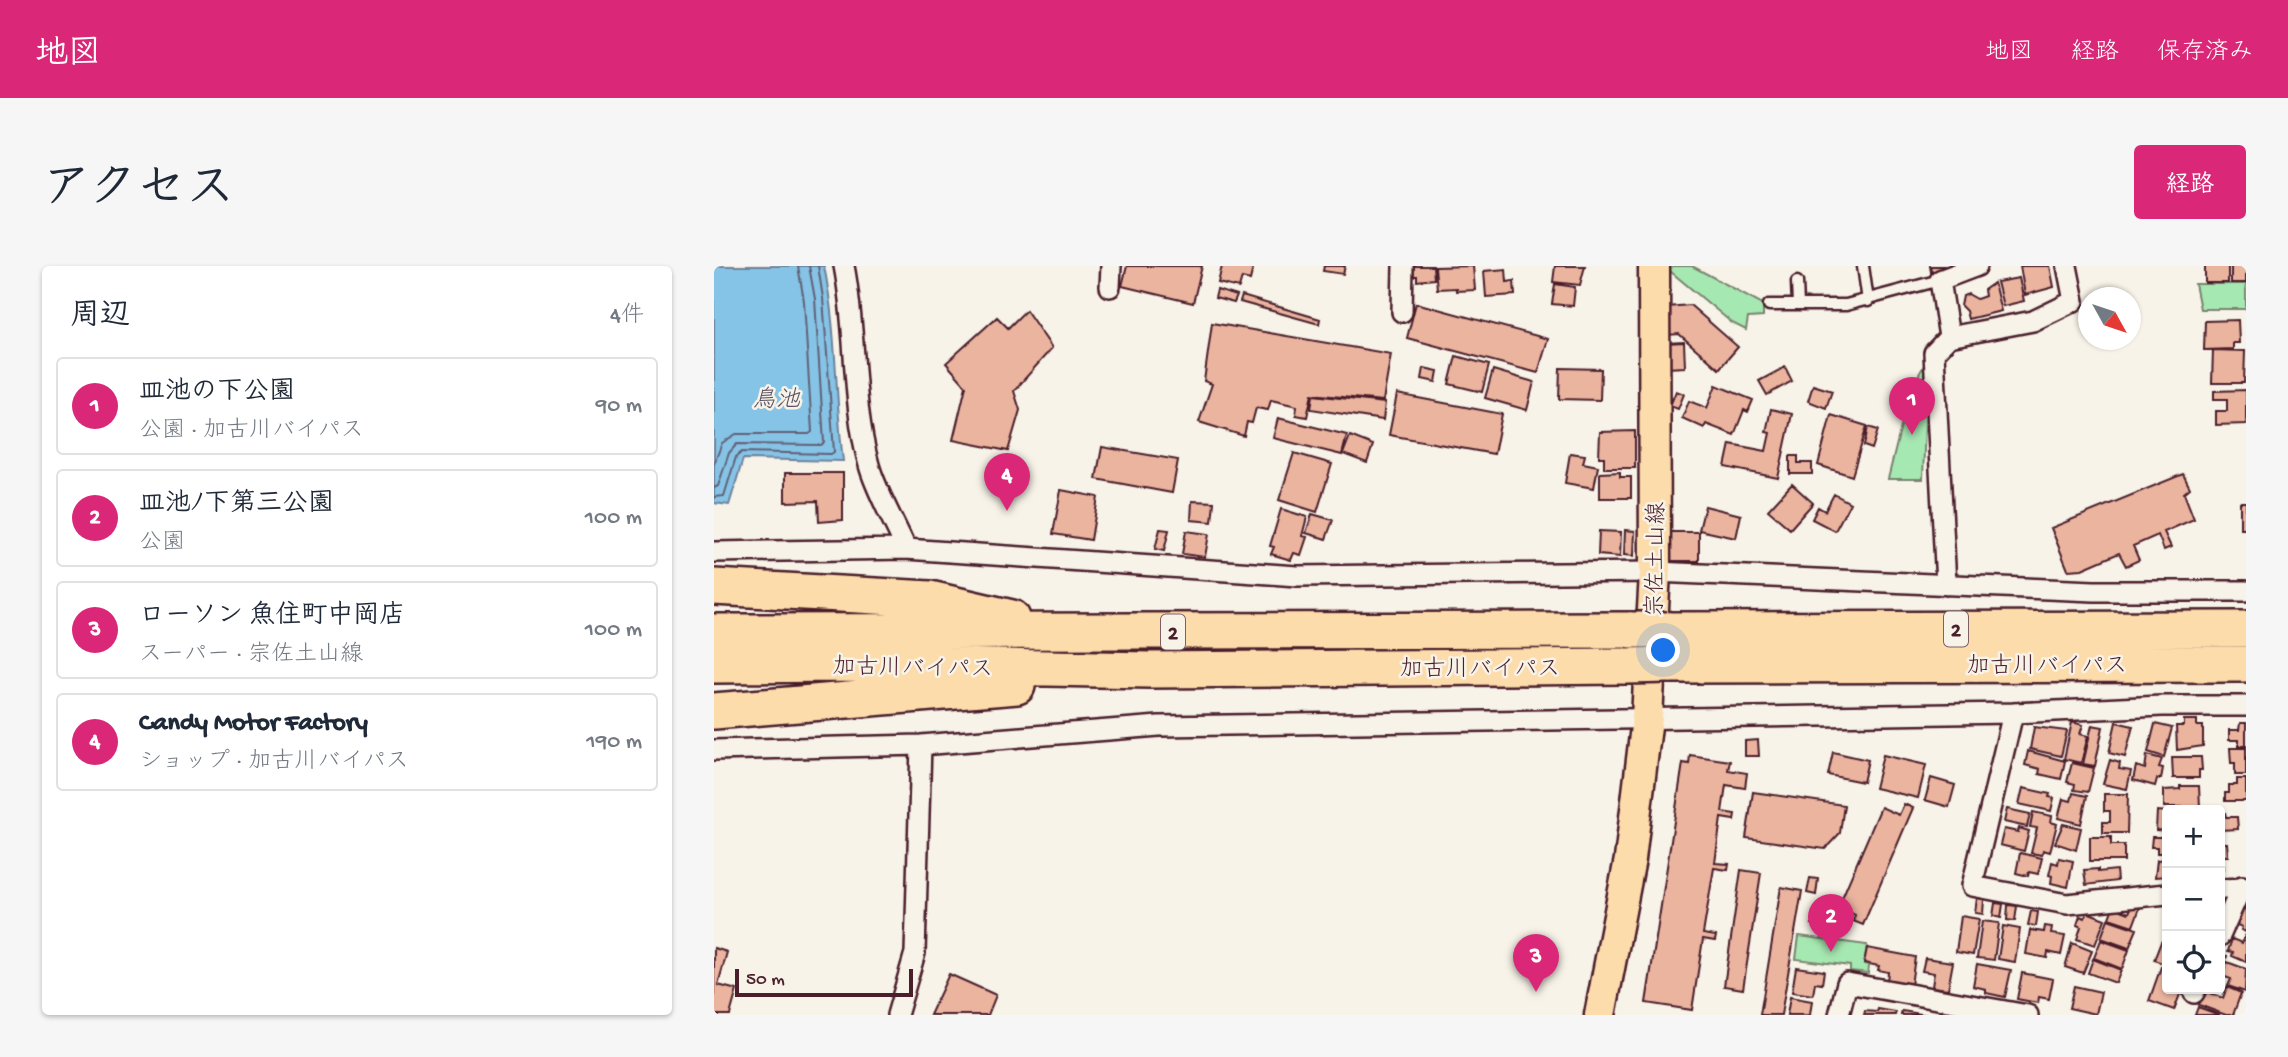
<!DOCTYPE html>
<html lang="ja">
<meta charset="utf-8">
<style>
:root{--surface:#fff;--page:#f6f6f7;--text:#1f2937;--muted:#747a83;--line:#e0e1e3;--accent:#db2777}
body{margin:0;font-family:"Gochi Hand","Klee One",sans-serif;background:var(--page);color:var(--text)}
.controls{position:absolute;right:21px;bottom:21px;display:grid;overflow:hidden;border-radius:7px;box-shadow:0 2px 5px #0004}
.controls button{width:63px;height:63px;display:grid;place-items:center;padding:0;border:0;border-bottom:2px solid var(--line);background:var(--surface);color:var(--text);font:35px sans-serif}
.compass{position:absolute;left:1364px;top:21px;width:63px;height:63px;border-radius:50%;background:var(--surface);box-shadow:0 2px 5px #0004;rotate:130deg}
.scale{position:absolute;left:21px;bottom:18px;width:178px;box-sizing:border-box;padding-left:7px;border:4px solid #4a1f2b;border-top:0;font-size:19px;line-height:24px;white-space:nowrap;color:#4a1f2b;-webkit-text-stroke:5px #f7f3e8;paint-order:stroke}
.you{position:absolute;left:950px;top:385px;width:24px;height:24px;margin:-18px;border:5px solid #fff;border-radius:50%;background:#1a73e8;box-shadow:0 0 0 10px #1a73e833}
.badge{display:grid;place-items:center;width:46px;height:46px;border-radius:50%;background:var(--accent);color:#fff;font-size:23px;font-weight:700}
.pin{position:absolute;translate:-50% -58px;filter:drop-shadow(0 2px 4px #0008)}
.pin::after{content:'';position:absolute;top:37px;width:24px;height:21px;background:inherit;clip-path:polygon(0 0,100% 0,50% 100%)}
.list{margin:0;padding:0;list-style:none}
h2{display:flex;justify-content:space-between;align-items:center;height:91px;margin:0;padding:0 28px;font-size:30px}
h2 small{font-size:23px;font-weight:400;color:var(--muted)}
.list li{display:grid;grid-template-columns:46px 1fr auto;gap:21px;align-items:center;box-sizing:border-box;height:98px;margin:0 14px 14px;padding:0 14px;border:2px solid var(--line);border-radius:7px}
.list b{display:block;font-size:26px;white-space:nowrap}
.list p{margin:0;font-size:23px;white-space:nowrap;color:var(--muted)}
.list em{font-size:23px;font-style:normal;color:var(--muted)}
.icon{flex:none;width:38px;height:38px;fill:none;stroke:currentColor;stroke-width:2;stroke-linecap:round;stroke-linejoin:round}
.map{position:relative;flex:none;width:1532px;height:749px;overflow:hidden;border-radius:7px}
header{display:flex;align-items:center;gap:42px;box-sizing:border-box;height:98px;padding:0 35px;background:var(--accent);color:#fff}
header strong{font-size:33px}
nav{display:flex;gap:38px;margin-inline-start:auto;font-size:24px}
.intro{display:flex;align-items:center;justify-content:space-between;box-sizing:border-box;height:168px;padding:0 42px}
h1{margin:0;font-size:49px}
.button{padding:18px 32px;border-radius:7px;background:var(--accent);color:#fff;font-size:24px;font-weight:700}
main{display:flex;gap:42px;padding:0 42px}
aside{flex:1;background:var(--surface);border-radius:7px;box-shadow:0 2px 5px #0004}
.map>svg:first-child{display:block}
.green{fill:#a6e8b2;stroke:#78846e;stroke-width:2}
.water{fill:#85c4e6;stroke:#6d829b;stroke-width:2}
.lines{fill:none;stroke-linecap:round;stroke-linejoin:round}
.shore{stroke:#626176;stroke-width:2}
.building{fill:#eab49f;stroke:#4a1f2b;stroke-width:2}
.service-casing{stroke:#4a1f2b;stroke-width:15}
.minor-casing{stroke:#4a1f2b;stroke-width:24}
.primary-casing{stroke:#4a1f2b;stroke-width:35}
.motorway-casing{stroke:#4a1f2b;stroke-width:40}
.service{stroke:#f7f3e8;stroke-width:10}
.minor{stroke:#f7f3e8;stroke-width:19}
.primary{stroke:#fddcac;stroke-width:30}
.motorway{stroke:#fddcac;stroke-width:35}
.motorway-bridge-casing{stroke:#4a1f2b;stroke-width:40;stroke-linecap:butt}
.motorway-bridge{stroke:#fddcac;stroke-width:35}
.labels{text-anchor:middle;stroke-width:5;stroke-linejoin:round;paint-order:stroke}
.shield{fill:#f7f3e8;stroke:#7e5f64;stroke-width:2}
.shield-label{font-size:21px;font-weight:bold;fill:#4a1f2b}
.street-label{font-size:23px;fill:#4a1f2b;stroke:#f7f3e8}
.water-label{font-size:24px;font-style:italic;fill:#5c5163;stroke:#f7f3e8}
</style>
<header>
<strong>地図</strong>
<nav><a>地図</a><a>経路</a><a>保存済み</a></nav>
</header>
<div class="intro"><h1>アクセス</h1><a class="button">経路</a></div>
<main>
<aside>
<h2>周辺<small>4件</small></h2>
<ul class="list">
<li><span class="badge">1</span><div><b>皿池の下公園</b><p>公園 · 加古川バイパス</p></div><em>90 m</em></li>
<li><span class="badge">2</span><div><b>皿池ﾉ下第三公園</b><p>公園</p></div><em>100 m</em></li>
<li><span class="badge">3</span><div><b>ローソン 魚住町中岡店</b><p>スーパー · 宗佐土山線</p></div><em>100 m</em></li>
<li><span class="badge">4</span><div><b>Candy Motor Factory</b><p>ショップ · 加古川バイパス</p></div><em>190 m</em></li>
</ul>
</aside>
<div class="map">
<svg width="1532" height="749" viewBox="0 0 1532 749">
<rect width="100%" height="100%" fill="#f7f3e8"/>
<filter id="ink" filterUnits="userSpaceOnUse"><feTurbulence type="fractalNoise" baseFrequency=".0143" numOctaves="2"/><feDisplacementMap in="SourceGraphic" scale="14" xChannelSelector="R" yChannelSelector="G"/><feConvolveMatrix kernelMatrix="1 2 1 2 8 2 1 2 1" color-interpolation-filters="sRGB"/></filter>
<g filter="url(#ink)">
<path class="green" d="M950 0H978L1049 38V51L1034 52 1032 64 1018 57Z
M1481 18H1532V43H1486Z
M1213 94 1209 213H1174L1196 124Z
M1085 670 1153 679 1150 698 1155 699 1154 707 1136 705V700L1082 693Z"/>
<path class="water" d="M0 0H110C123 64 121 130 129 195L29 193 15 239 0 237Z"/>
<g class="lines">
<path class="shore" d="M0 198 8 177 22 168H95L98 166 90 35 84 0
M0 222 4 220 15 187 23 178 107 179 110 177 101 33 95 0
M0 231 10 230 22 191 28 186 117 188 120 186 109 32 104 0"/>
</g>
<path class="building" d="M413 0H488L479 37 408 20Z
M508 0H531L539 2 536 14 528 12 525 22 504 17Z
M610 0H631L629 8 609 5Z
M699 0H719L720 13 703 15V10H700Z
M759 0 761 24 742 25V22L723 23 721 1Z
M841 0H871L866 19 839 16Z
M1216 0H1234V2L1217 6Z
M1306 0H1336L1340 21 1311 29Z
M1491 0H1514V17H1491Z
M1517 0H1532V17H1517Z
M792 3 793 16 800 15 801 29 772 31 770 5Z
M1305 12 1310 35 1289 40 1283 16Z
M1280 17 1287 45 1254 53 1252 45 1247 40 1249 30 1254 28 1263 33 1271 30 1270 24Z
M841 18 861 21 859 40 838 38Z
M503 24 523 30 520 37 501 32Z
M528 30 606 53 605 58 526 36Z
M702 37 834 73 824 107 693 72Z
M976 39 1024 81 1005 103 965 68 954 69 953 41Z
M312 44 338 82 300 125 306 144 294 185 239 174 252 120 232 97 283 51 294 62Z
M1524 54 1525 77H1519V83L1490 84 1491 55Z
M498 57 677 88 669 135 598 128 593 151 582 149 583 140 557 134 554 144 542 142 538 157 533 156 530 170 485 156 498 118 490 115Z
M970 76 971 101 952 102 951 77Z
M1499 84 1531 85 1530 117H1498Z
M742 90 775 99 768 126 735 118Z
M1071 101 1078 115 1053 129 1045 115Z
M710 102 724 105 722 116 708 113Z
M846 102 887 103 886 134 845 133Z
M779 104 820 116 813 144 771 132Z
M1002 119 1039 134 1034 146 1030 144 1020 169 992 158 990 162 968 152 975 135 993 142Z
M1099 119 1118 125 1112 142 1094 135Z
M1532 124V158L1502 159V145H1513V133H1500V125Z
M962 125 970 128 964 143 956 140Z
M683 128 788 148 780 188 675 169Z
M599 129 671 137 669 154 597 143Z
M1057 143 1078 148 1064 212 1011 201 1016 178 1052 185 1056 167 1052 166Z
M1117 149 1153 160 1138 210 1104 199Z
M564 152 633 169 628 189 559 172Z
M1154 161 1164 164 1158 183 1150 180Z
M921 165V202H890V191H885L886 166Z
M636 170 659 179 653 197 629 188Z
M388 181 464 194 458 227 382 213Z
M580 187 618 198 603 246 565 234Z
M856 187 871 189 869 197 884 200 880 222 851 217Z
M1076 190H1084V197H1098V208H1076Z
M906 206V211H917V232H886V207Z
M71 207H129V254L105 256 104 235 71 236Z
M1469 208 1476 222 1470 227 1480 253 1450 266 1457 281 1450 284 1444 269 1419 280 1425 294 1412 300 1405 287 1368 303 1354 304 1337 262Z
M1078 218 1099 237 1076 263 1054 244Z
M347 224 384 231 377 274 339 268Z
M1120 228 1136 237 1121 265 1098 253 1104 241 1111 245Z
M478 235 500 236 498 256 477 254Z
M1526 236H1532V263H1526Z
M991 240 1027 249 1022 272 985 264Z
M567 243 593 251 588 270 593 271 587 289 580 287 577 294 557 288 560 281 556 280Z
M598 248 619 254 612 273 592 267Z
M446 263 455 264 450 285 441 283Z
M911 264 921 265 920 290 910 289Z
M472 265 495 268 491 291 468 288Z
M885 265 907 266 906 291 884 289Z
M952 266H985V295H951Z
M1470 454H1483V460H1489V480L1463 484 1462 460H1470Z
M1358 456 1369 459 1366 468 1374 470 1367 497 1350 493Z
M1402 456 1419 460 1411 491 1395 487Z
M1526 457H1532V480H1525V474H1515V464H1525Z
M1441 458 1458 462 1450 491 1434 486Z
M1378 459 1389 461 1381 500 1369 498Z
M1320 461 1353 465 1347 490 1316 483Z
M1044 474 1045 490H1031V475Z
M1516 482H1532V509H1521V497H1517Z
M1314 485 1351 495 1347 513 1325 508 1326 503 1311 499Z
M1119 486 1154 494 1149 516 1114 509Z
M976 489 1016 495 1014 504 1033 507 1031 522 1012 519 1008 546 1021 548 1020 554 1007 552 1001 597 1015 598 1014 604 1000 602 989 668 1002 670 1001 675 989 673 978 744 932 737 969 497 975 498Z
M1169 489 1212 499 1204 532 1161 522Z
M1433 489 1448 493 1445 501 1449 502 1447 513H1443L1441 520 1419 514 1422 500 1431 503Z
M1458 491H1487L1488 504H1485V512H1459Z
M1396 494 1406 497 1405 503 1417 505 1413 523 1389 518Z
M1358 497 1380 502 1374 526 1360 524 1361 518 1353 516Z
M1217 512 1241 519 1235 541 1211 534Z
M1523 513H1532V535H1511V527H1515V519H1523Z
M1466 520H1485L1486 541H1450V524L1466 523Z
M1309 522 1336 528 1335 531 1340 532 1337 545 1305 538Z
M1039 526 1130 539 1126 567 1111 583 1032 572Z
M1359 527 1373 530 1367 558 1344 552 1349 533 1357 535Z
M1390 528H1414L1413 567H1389V556H1396V545H1390Z
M1190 538 1199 542 1149 659 1139 655 1141 649 1124 641 1167 541 1185 549Z
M1293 543 1316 548 1313 561 1290 556Z
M1443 545 1453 546V565L1442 564Z
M1319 546 1338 550 1337 556 1343 558 1336 586 1329 584 1328 589 1317 587 1323 562 1316 561Z
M1511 547 1512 551H1523L1524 563 1506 564V548Z
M1349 558 1367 562 1362 584 1341 577Z
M1305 562 1315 565 1310 585 1286 579 1290 563 1304 566Z
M1376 571H1397V579H1410V595H1376Z
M1438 571H1453V587H1443V581H1437Z
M1506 577H1513L1514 590H1508L1509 604H1506Z
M1306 587 1328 592 1324 608 1315 606 1314 610 1302 607Z
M1345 592 1359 595 1354 621 1337 617 1338 610 1335 609 1338 596 1344 598Z
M1453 593V610L1441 611 1443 594Z
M1384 603V606L1402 604 1403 615 1372 619 1370 604Z
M1027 604 1047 607 1029 723 1010 720Z
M1096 612 1104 613 1102 629 1093 627Z
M1067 621 1088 625 1067 749H1046Z
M1263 632 1270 633 1269 648 1261 647Z
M1419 636 1427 639 1419 660 1395 652 1399 641 1415 647Z
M1281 637 1289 638 1287 652 1279 650Z
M1294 639 1303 640 1301 655 1293 654Z
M1528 641 1532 643V666L1527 664 1528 661 1521 658Z
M1317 645 1324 646 1322 660 1314 659Z
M1373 646 1391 653 1381 679 1363 673 1367 661 1363 659 1366 650 1371 652Z
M1103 649 1118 656 1113 665 1098 658Z
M1247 650 1265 653 1259 689 1242 686Z
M1394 653 1423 663 1415 682 1387 672Z
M1268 655 1285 657 1280 694 1263 692Z
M1289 660 1306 663 1301 696 1284 693Z
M1331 660 1338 661 1337 668 1351 670 1347 689 1334 686 1333 692 1312 688 1316 664 1330 666Z
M1531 670 1532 671V696L1518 690 1519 686 1514 685 1518 673 1528 677Z
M1387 674 1415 684 1408 703 1380 692Z
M1447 676 1453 678V699L1440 694Z
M1358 677 1378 685 1369 707 1351 701Z
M0 682 13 686 4 719 23 724 16 749H0Z
M1153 682 1201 691 1197 719 1173 715 1174 706 1164 704 1165 700 1150 697Z
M1506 688 1513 690 1511 697 1506 695Z
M1211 692 1239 696 1234 723 1218 721 1220 707 1208 705Z
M1379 693 1407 704 1402 717 1374 707Z
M1513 696 1532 703 1531 726 1514 720 1517 713 1508 710Z
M1263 698 1297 704 1291 731 1272 727V723L1259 720Z
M1082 701 1110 705 1108 718 1101 717 1099 729 1078 726Z
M1447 701 1453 703V723H1468L1460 744 1435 735Z
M1308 707 1339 713 1335 733 1325 731 1324 737 1303 733Z
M235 708 282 729 274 749H216Z
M1360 720 1387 726 1382 748 1355 742Z
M1513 721 1527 727 1519 749H1512L1485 739 1490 725 1509 732Z
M1076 731 1098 735 1096 749H1073Z
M1484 741 1506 749H1481Z
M1164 743 1182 746 1181 749H1150L1151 745 1163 746Z
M1188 745 1213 749H1187Z"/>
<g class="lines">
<g class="service-casing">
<path id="service" d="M1149 0 1154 35
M1083 16 1084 39
M1055 39H1132L1226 14"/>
</g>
<g class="minor-casing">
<path id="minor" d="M130 0C143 65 137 134 155 199 162 225 181 257 192 283
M396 21 397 0
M688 46 689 0
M1235 71 1319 55 1360 35 1353 0
M0 286 192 283 583 310 941 306 1380 325H1532
M1232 319 1220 87 1235 71 1226 14 1263 0
M1299 447 1258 620 1353 638 1453 628
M0 484 207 479 445 460 1299 447 1448 440H1532
M1506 623 1532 622
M1506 670 1528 620
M1480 727 1482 723
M183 749 201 687 207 479
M1125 749 1133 717 1314 749"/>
</g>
<g class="primary-casing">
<path id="primary" d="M886 749 916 593 933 452 941 306 940 0"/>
</g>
<g class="motorway-casing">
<path id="motorway" d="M0 321 216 333 298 352
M953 364 1532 363
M0 366 918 364
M0 399 132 398 435 404 913 400
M955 399 1532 398
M0 445 303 420"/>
</g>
<use href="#service" class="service"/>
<use href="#minor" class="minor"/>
<use href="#primary" class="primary"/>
<use href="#motorway" class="motorway"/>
<g class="motorway-bridge-casing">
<path id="motorway-bridge" d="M918 364H953
M913 400 955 399"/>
</g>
<use href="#motorway-bridge" class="motorway-bridge"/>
</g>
</g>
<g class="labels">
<g class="shield">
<rect x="1230" y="345.5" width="24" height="35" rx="5"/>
<rect x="447" y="348.5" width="24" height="35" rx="5"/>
</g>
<g class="shield-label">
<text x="1242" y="370">2</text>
<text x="459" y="373">2</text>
</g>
<g class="street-label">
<text transform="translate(940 293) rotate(-89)" y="8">宗佐土山線</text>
<text x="1333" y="406">加古川バイパス</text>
<text transform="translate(199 400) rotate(1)" y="8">加古川バイパス</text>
<text x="766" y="409">加古川バイパス</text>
</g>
<g class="water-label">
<text x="62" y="140">鳥池</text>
</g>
</g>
</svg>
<div class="controls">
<button>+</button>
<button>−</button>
<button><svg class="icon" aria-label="locate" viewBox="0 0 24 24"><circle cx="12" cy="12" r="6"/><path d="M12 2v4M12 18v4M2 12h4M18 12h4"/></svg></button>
</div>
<svg class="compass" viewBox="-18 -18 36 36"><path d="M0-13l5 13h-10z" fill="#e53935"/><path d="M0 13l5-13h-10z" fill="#747a83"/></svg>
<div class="scale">50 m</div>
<div class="you"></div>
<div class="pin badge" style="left:1198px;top:169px">1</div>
<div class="pin badge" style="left:1117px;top:686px">2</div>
<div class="pin badge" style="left:822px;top:726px">3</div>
<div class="pin badge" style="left:293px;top:245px">4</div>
</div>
</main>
